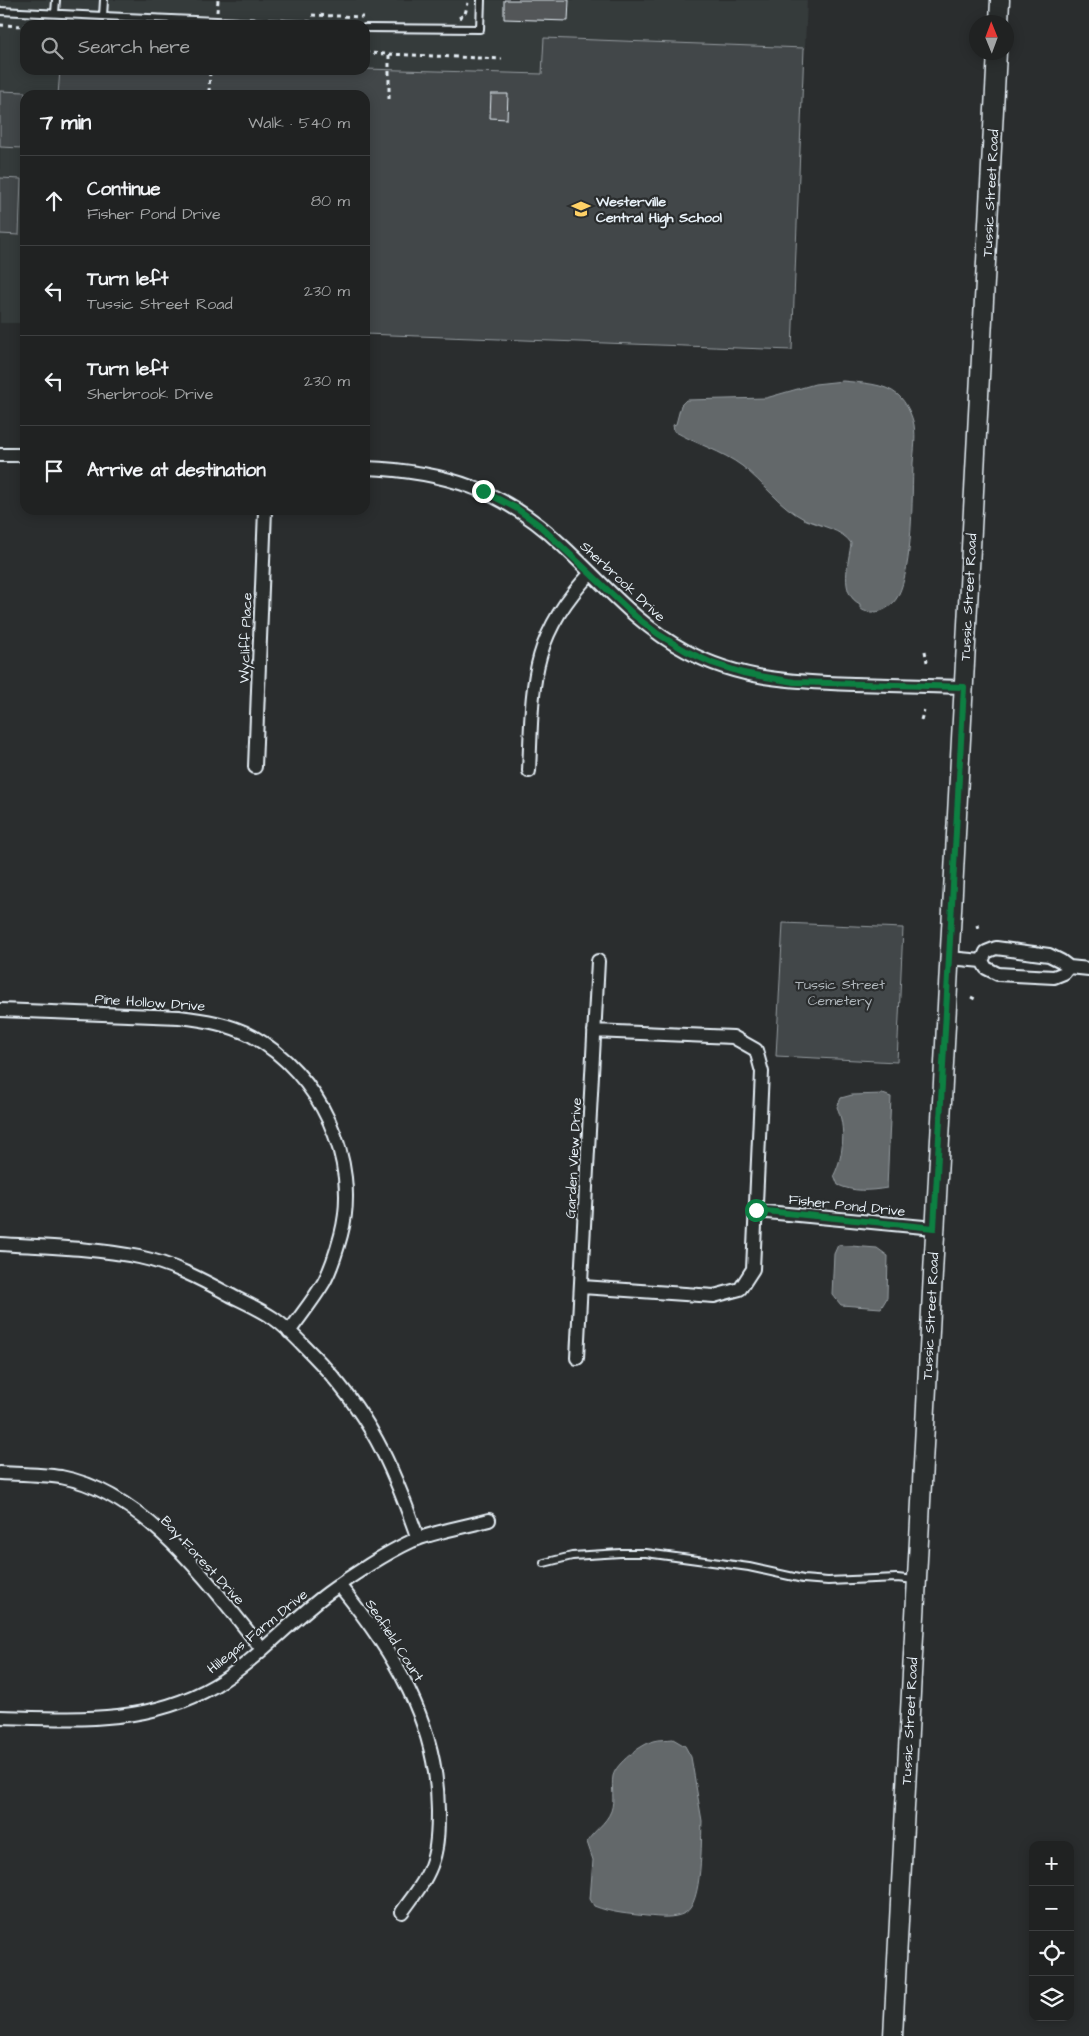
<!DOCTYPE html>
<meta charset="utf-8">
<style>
:root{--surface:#202222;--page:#282a2a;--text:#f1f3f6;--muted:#a2a4a5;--line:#3d3f40}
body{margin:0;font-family:"Architects Daughter",sans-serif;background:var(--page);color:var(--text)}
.controls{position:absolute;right:15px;bottom:15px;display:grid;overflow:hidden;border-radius:10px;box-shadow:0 2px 12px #0003}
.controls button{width:45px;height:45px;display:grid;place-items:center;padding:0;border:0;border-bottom:1px solid var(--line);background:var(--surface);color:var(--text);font:25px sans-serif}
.compass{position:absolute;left:969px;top:15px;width:45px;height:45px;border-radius:50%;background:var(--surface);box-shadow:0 2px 12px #0003;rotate:359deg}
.stop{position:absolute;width:15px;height:15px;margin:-11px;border:4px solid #0b8043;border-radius:50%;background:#fff}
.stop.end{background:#0b8043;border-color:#fff;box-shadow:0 1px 5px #0008}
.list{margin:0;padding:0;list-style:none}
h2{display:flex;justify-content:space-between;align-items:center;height:65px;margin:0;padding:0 20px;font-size:21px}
h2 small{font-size:16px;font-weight:400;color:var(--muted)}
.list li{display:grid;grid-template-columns:32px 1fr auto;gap:15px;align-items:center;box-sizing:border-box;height:90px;padding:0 20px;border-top:1px solid var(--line)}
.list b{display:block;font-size:19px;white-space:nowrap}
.list p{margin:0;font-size:16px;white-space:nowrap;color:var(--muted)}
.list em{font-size:16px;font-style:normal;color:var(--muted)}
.icon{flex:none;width:28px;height:28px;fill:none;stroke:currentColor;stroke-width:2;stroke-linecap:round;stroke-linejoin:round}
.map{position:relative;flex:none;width:1089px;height:2036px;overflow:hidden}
.search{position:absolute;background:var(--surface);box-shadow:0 2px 12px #0003;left:20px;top:20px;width:350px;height:55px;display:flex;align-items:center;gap:12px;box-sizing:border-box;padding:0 18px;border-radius:15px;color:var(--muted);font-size:19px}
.panel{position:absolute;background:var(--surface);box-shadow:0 2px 12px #0003;left:20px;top:90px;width:350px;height:425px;border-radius:15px}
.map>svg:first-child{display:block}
.built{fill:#363a3b;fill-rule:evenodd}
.green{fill:#424648;stroke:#959ca0}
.water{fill:#63686b;stroke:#989fa3}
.building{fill:#535759;stroke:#e8f1f8}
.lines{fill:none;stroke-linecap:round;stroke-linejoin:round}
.service-casing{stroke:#e8f1f8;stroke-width:10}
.minor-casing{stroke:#e8f1f8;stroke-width:16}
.secondary-casing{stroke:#e8f1f8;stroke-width:21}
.path{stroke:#e8f1f8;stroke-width:3;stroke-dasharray:4 4;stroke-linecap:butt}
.service{stroke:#2a2d2e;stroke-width:6}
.minor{stroke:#2a2d2e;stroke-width:12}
.secondary{stroke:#2a2d2e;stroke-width:18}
.route{stroke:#0b8043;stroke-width:6}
.labels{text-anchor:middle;stroke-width:4.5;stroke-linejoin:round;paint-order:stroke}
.street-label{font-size:14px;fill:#e8f1f8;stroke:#2a2d2e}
.poi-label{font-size:14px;font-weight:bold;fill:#e8f1f8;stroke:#2a2d2e;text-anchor:start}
.park-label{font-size:14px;fill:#aeb5ba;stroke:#2a2d2e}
</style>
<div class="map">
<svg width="1089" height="2036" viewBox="0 0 1089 2036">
<rect width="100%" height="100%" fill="#2a2d2e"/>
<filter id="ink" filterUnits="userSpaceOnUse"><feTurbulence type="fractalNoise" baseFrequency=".02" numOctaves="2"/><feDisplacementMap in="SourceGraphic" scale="10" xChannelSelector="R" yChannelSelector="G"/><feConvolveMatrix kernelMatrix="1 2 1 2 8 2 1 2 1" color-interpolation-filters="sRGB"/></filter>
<g filter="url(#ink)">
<path class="built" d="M0 0H807L792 350 365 334V95H25V323H0ZM25 25H365V70H25Z"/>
<path class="green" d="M544 38 804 48 792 350 365 334V95H58L60 70H365V69L542 74Z
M0 91 25 92 22 148 0 147Z
M0 178 21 179 19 235 0 234Z
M783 923 903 928 897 1062 776 1056Z"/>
<path class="water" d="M843 381C861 383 884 383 898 395 906 402 912 415 914 425 916 437 914 451 913 463 912 498 913 566 898 596 894 604 884 612 874 612 868 612 864 612 860 608V604C838 593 849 562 851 543 843 530 818 525 804 519 779 506 764 483 742 466 722 451 696 444 674 431L673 425 676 424 681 405 686 400 766 398 815 384Z
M883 1094 891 1097 887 1188C869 1191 854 1192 838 1185L834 1175C844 1155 846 1127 837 1107L841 1098 852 1095Z
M838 1245 877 1248 888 1256 887 1298 881 1308 841 1305 832 1294 834 1254Z
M673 1739 685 1746 691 1757 702 1821C701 1840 703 1903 685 1913 673 1919 660 1917 647 1916 629 1914 611 1913 594 1906L590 1899 593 1860 587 1842C593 1831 606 1824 611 1811 615 1800 611 1787 613 1776 616 1763 641 1745 653 1741 659 1739 667 1740 673 1739Z"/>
<path class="building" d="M504 0H569L568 21 504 19Z
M491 94H508L507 119 490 118Z"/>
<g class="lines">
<g class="service-casing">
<path id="service" d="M104 0 103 16 309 25
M0 11 103 16
M55 13 56 0
M365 28 480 29 481 0
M544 1563 572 1556 621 1553H646L749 1567 803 1579 828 1581 897 1578 915 1580"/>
</g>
<g class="minor-casing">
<path id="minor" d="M0 455H25
M365 468C445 471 504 490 563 546 603 583 637 625 686 651 740 680 794 682 854 684 891 685 927 686 964 687
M255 767 265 510
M529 771C533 687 528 638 591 573
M949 958 982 961
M982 961 986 952 996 948 1049 955 1061 961 1069 967 1089 969
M982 961 986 968 998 974 1054 977 1064 973 1069 967
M0 1010 179 1017C205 1020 229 1024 252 1036 319 1073 361 1160 341 1235 337 1250 332 1267 324 1282 314 1299 301 1315 289 1332
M756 1211 934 1228
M0 1244C47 1247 93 1248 139 1257 172 1264 201 1279 230 1295 244 1302 260 1309 273 1318 288 1328 300 1342 312 1354 369 1412 392 1464 418 1539
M582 1287 714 1296 740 1289 753 1269 762 1072 756 1050 733 1037 594 1031
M577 1358 598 961
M0 1473C20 1474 41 1474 61 1477 147 1493 210 1585 262 1649
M339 1585C393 1651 438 1723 438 1811 438 1826 438 1845 433 1860 427 1880 414 1895 402 1912
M0 1717C73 1719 147 1725 214 1686 256 1661 289 1622 328 1593 352 1575 386 1553 412 1541 436 1531 464 1527 489 1520"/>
</g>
<g class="secondary-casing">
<path id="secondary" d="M999 22 1000 0
M893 2036 997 52"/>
</g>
<path class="path" d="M217 12 218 0
M312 15 363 17
M459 18 465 14 468 3
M0 25 25 26
M365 53 502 59
M209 92 210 70
M389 99V54
M925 651 927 662
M921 720 924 710
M976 927 982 925
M971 997 975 999"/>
<use href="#service" class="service"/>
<use href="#minor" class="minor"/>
<use href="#secondary" class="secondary"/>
</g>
</g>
<g class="lines" filter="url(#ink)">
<path class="route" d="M483 491 516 508 539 525 635 616 658 634 686 651 712 663 743 673 794 682 964 687 934 1228 756 1210"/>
</g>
<defs>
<g id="school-bare" transform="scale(1.5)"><path d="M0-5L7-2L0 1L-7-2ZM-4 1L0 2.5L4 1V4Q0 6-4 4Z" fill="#ffd166" stroke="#2a2d2e" stroke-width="2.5" paint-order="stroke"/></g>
</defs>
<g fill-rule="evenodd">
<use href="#school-bare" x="581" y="209"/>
</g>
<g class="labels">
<g class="street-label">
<text transform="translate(990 193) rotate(-87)" y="5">Tussic Street Road</text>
<text transform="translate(623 581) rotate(43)" y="5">Sherbrook Drive</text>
<text transform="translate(968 597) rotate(-87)" y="5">Tussic Street Road</text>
<text transform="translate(245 638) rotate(-88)" y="5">Wycliff Place</text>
<text transform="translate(150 1002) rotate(4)" y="5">Pine Hollow Drive</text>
<text transform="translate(573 1158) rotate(-87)" y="5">Garden View Drive</text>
<text transform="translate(847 1205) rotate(6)" y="5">Fisher Pond Drive</text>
<text transform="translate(930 1316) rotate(-87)" y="5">Tussic Street Road</text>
<text transform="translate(203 1560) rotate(47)" y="5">Bay Forest Drive</text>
<text transform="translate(257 1631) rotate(-39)" y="5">Hillegas Farm Drive</text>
<text transform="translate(395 1640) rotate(57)" y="5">Seafield Court</text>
<text transform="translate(909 1721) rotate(-87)" y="5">Tussic Street Road</text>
</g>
<g class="poi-label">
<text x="596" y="206">Westerville<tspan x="596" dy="16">Central High School</tspan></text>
</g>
<g class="park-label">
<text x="840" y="989">Tussic Street<tspan x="840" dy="16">Cemetery</tspan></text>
</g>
</g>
</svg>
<div class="controls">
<button>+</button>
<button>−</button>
<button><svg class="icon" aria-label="locate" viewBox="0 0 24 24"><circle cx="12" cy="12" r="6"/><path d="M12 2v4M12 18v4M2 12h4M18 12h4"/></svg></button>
<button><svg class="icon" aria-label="layers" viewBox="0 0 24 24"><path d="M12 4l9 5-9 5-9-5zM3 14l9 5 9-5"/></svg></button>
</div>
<svg class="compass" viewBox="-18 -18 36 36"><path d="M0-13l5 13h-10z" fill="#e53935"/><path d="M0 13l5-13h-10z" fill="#a2a4a5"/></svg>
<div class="stop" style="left:756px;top:1210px"></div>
<div class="stop end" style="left:483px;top:491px"></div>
<div class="search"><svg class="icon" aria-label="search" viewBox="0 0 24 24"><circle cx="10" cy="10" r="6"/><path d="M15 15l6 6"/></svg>Search here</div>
<section class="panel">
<h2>7 min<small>Walk · 540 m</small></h2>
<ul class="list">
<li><svg class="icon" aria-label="ahead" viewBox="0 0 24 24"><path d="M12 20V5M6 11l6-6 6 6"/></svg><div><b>Continue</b><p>Fisher Pond Drive</p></div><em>80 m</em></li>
<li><svg class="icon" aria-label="left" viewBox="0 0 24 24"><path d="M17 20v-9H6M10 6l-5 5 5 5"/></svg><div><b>Turn left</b><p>Tussic Street Road</p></div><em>230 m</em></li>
<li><svg class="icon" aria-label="left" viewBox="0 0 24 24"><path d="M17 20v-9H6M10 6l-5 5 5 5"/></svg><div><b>Turn left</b><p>Sherbrook Drive</p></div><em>230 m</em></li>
<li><svg class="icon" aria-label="arrive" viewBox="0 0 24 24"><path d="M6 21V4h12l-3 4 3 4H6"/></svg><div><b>Arrive at destination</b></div></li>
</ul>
</section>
</div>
